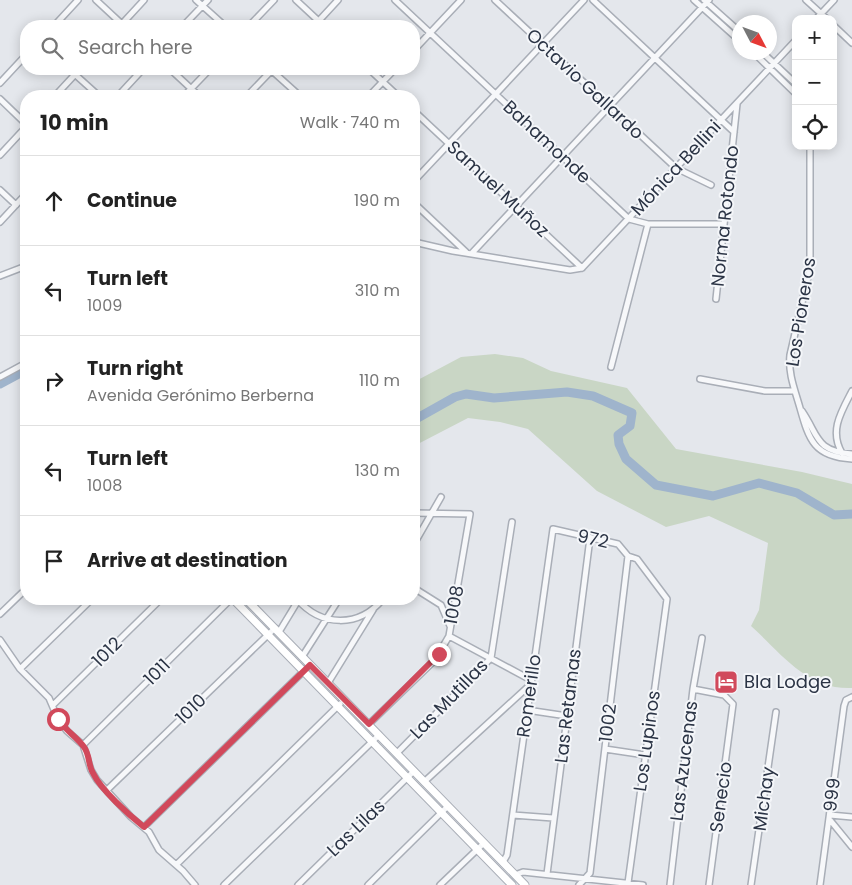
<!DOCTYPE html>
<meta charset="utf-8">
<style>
:root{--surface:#fff;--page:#f2f2f2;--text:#222;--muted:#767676;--line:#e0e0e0}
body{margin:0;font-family:Poppins,sans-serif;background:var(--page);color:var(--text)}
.controls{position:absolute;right:15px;top:15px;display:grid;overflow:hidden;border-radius:10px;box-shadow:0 2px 12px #0003}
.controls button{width:45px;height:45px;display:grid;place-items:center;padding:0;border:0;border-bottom:1px solid var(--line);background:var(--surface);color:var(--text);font:25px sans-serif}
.compass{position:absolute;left:732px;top:15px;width:45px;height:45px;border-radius:50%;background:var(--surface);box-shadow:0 2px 12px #0003;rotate:131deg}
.stop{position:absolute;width:15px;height:15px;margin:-11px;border:4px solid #d1495b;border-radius:50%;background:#fff}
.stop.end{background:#d1495b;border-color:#fff;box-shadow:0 1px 5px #0008}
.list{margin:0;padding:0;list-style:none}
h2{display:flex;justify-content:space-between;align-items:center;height:65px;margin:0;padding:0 20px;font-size:21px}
h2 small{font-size:16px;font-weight:400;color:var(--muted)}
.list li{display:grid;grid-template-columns:32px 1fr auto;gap:15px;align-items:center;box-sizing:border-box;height:90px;padding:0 20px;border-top:1px solid var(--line)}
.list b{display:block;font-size:19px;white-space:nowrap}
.list p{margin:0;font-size:16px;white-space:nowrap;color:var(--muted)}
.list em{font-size:16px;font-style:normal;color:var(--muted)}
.icon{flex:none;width:28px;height:28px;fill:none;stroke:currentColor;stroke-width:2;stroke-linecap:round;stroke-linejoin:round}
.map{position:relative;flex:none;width:852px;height:885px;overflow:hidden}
.search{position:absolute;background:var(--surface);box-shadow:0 2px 12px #0003;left:20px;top:20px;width:400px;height:55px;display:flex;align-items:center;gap:12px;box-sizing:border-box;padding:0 18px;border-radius:20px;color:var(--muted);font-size:19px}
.panel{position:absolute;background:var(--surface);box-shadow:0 2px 12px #0003;left:20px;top:90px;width:400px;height:515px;border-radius:20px}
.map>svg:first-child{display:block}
.green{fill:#c9d6c5}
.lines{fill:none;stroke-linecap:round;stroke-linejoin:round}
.river{stroke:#9fb4cc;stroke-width:9}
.street-casing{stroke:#a9aeb7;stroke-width:8}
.secondary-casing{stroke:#a9aeb7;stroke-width:9}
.street{stroke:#f7f8fa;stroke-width:5}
.secondary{stroke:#fff;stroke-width:7}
.route{stroke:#d1495b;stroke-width:6}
.labels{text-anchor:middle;stroke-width:4;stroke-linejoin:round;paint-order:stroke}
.street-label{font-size:18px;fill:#2b3445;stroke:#f4f6f9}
.poi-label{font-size:18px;fill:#2b3445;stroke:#f4f6f9;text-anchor:start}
</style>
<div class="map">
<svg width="852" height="885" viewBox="0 0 852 885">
<rect width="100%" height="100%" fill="#e4e7ec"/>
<path class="green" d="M495 354 523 358 551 371 627 388 676 449 802 472 852 484V688C807 690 781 653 751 626L759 610 768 543 709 516 666 527 597 491 528 429 500 422 468 418 414 446V382L461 357Z"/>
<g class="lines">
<path class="river" d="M0 384 26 370
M414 420 455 397 466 394 494 398 567 392 593 396 632 413 630 426 618 435 619 444 626 459 656 485 713 496 759 483 797 493 834 515 852 514"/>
<g class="street-casing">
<path id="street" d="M96 0 124 26
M196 0 225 26
M296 0 324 26
M395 0 629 219 648 224H724
M495 0 676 168 711 185
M593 0 734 132
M694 0 740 41
M704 0 740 32
M806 0 827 19
M816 19 834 0
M121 25 144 0
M833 25 852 43
M54 26 78 0
M183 26 208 0
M249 26 274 0
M314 26 338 0
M414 50 461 0
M753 52 796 94
M762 52 796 84
M69 69 99 96
M170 69 199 96
M270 69 300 96
M369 69 398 96
M0 83 26 55
M55 96 80 69
M118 96 143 69
M184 96 210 69
M247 96 273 69
M369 96 395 69
M0 99 26 124
M414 111 582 268
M810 146V268L790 355C788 374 795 390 800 408 809 440 814 457 852 459
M0 155 26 127
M414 181 584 0
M0 190 16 205
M414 203 466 252
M0 222 26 194
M414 242 453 251 570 270 582 268
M472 253 709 0
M582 268 796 40
M0 276 26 266
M716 299 737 104
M611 367 648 224
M0 377 26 363
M700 379 765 391H794
M802 411C819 436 815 451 852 454
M842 453C829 431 841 412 852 391
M414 544 441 497
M414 588 441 605 450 626
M297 599C321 627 359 628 383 599
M253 606 258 599
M0 614 26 589
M279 632 299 599
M449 636 531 680
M0 640 20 669 49 698 58 719 67 731 83 745 91 770 97 780 131 817 149 832 159 850 183 871 195 885
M302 657 339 599
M20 669 92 599
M328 683 373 610
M693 689 724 695 733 704 709 885
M53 705 161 599
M527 710 567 716
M369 724 435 660 449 636 470 514 414 513
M83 745 231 599
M605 749 645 755
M397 753 491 658 512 522
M424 782 531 684
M107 790 275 628
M513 815 553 818
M830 815 852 817
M830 820 852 847
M144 827 310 665
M503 862 507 855 553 529 618 544 628 556 637 559 667 599 628 883
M176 865 340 704
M547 874 590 538
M515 875 523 872 643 885
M224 885 379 735
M298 885 414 771
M368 885 448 806
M440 885 484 843
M579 885 590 873 628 556
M670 885 693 689 702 638
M751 885 776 712
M820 885 844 706 846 700 852 697"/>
</g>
<g class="secondary-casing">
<path id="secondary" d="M233 599 512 885
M246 599 525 885"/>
</g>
<use href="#street" class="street"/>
<use href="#secondary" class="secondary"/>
</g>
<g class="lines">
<path class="route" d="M58 719C65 730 77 737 84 747 90 755 88 765 93 773 101 790 129 815 144 827L310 665 369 724 439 654"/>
</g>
<defs>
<g id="hotel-square" transform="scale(1.25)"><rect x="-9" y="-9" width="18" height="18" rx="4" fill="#d1495b" stroke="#f4f6f9"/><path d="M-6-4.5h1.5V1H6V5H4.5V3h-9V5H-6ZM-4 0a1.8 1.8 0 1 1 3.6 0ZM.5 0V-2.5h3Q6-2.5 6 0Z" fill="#fff"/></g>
</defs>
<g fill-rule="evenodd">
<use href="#hotel-square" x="726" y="682"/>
</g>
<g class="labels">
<g class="street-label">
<text transform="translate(585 84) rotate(43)" y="6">Octavio Gallardo</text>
<text transform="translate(547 142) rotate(43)" y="6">Bahamonde</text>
<text transform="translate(676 168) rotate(-47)" y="6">Mónica Bellini</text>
<text transform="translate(498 189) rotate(43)" y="6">Samuel Muñoz</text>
<text transform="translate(725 216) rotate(-84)" y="6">Norma Rotondo</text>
<text transform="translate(801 312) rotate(-81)" y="6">Los Pioneros</text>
<text transform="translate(593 539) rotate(13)" y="6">972</text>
<text transform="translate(454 605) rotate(-80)" y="6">1008</text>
<text transform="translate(107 652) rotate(-45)" y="6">1012</text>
<text transform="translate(157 672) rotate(-45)" y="6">1011</text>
<text transform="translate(529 696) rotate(-82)" y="6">Romerillo</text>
<text transform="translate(449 699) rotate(-46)" y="6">Las Mutillas</text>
<text transform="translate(568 706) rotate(-83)" y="6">Las Retamas</text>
<text transform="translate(191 709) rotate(-44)" y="6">1010</text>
<text transform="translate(608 723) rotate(-83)" y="6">1002</text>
<text transform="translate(647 741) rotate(-82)" y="6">Los Lupinos</text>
<text transform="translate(684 761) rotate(-83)" y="6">Las Azucenas</text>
<text transform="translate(832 795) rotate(-83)" y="6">999</text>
<text transform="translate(721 797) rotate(-82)" y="6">Senecio</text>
<text transform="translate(764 799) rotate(-82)" y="6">Michay</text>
<text transform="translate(356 828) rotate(-44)" y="6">Las Lilas</text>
</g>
<g class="poi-label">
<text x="744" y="688">Bla Lodge</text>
</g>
</g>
</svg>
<div class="controls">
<button>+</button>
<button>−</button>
<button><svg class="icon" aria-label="locate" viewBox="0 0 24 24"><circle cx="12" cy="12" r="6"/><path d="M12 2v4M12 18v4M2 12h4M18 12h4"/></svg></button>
</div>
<svg class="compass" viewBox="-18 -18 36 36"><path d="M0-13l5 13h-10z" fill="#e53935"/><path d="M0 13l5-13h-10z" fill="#767676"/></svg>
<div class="stop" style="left:58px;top:719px"></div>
<div class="stop end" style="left:439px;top:654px"></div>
<div class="search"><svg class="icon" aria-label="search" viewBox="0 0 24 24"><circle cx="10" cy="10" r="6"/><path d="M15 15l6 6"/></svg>Search here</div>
<section class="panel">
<h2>10 min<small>Walk · 740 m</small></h2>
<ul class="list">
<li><svg class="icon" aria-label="ahead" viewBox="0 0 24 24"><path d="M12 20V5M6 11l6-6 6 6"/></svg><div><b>Continue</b></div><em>190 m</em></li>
<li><svg class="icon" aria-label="left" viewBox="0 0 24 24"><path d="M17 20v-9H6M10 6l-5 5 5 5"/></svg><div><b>Turn left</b><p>1009</p></div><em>310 m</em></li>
<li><svg class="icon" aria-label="right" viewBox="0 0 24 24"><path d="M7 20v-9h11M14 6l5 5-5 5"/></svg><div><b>Turn right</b><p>Avenida Gerónimo Berberna</p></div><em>110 m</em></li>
<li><svg class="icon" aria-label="left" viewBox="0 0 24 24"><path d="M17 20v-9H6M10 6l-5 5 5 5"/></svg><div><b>Turn left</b><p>1008</p></div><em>130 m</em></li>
<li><svg class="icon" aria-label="arrive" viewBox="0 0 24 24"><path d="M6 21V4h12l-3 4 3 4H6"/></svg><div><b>Arrive at destination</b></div></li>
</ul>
</section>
</div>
